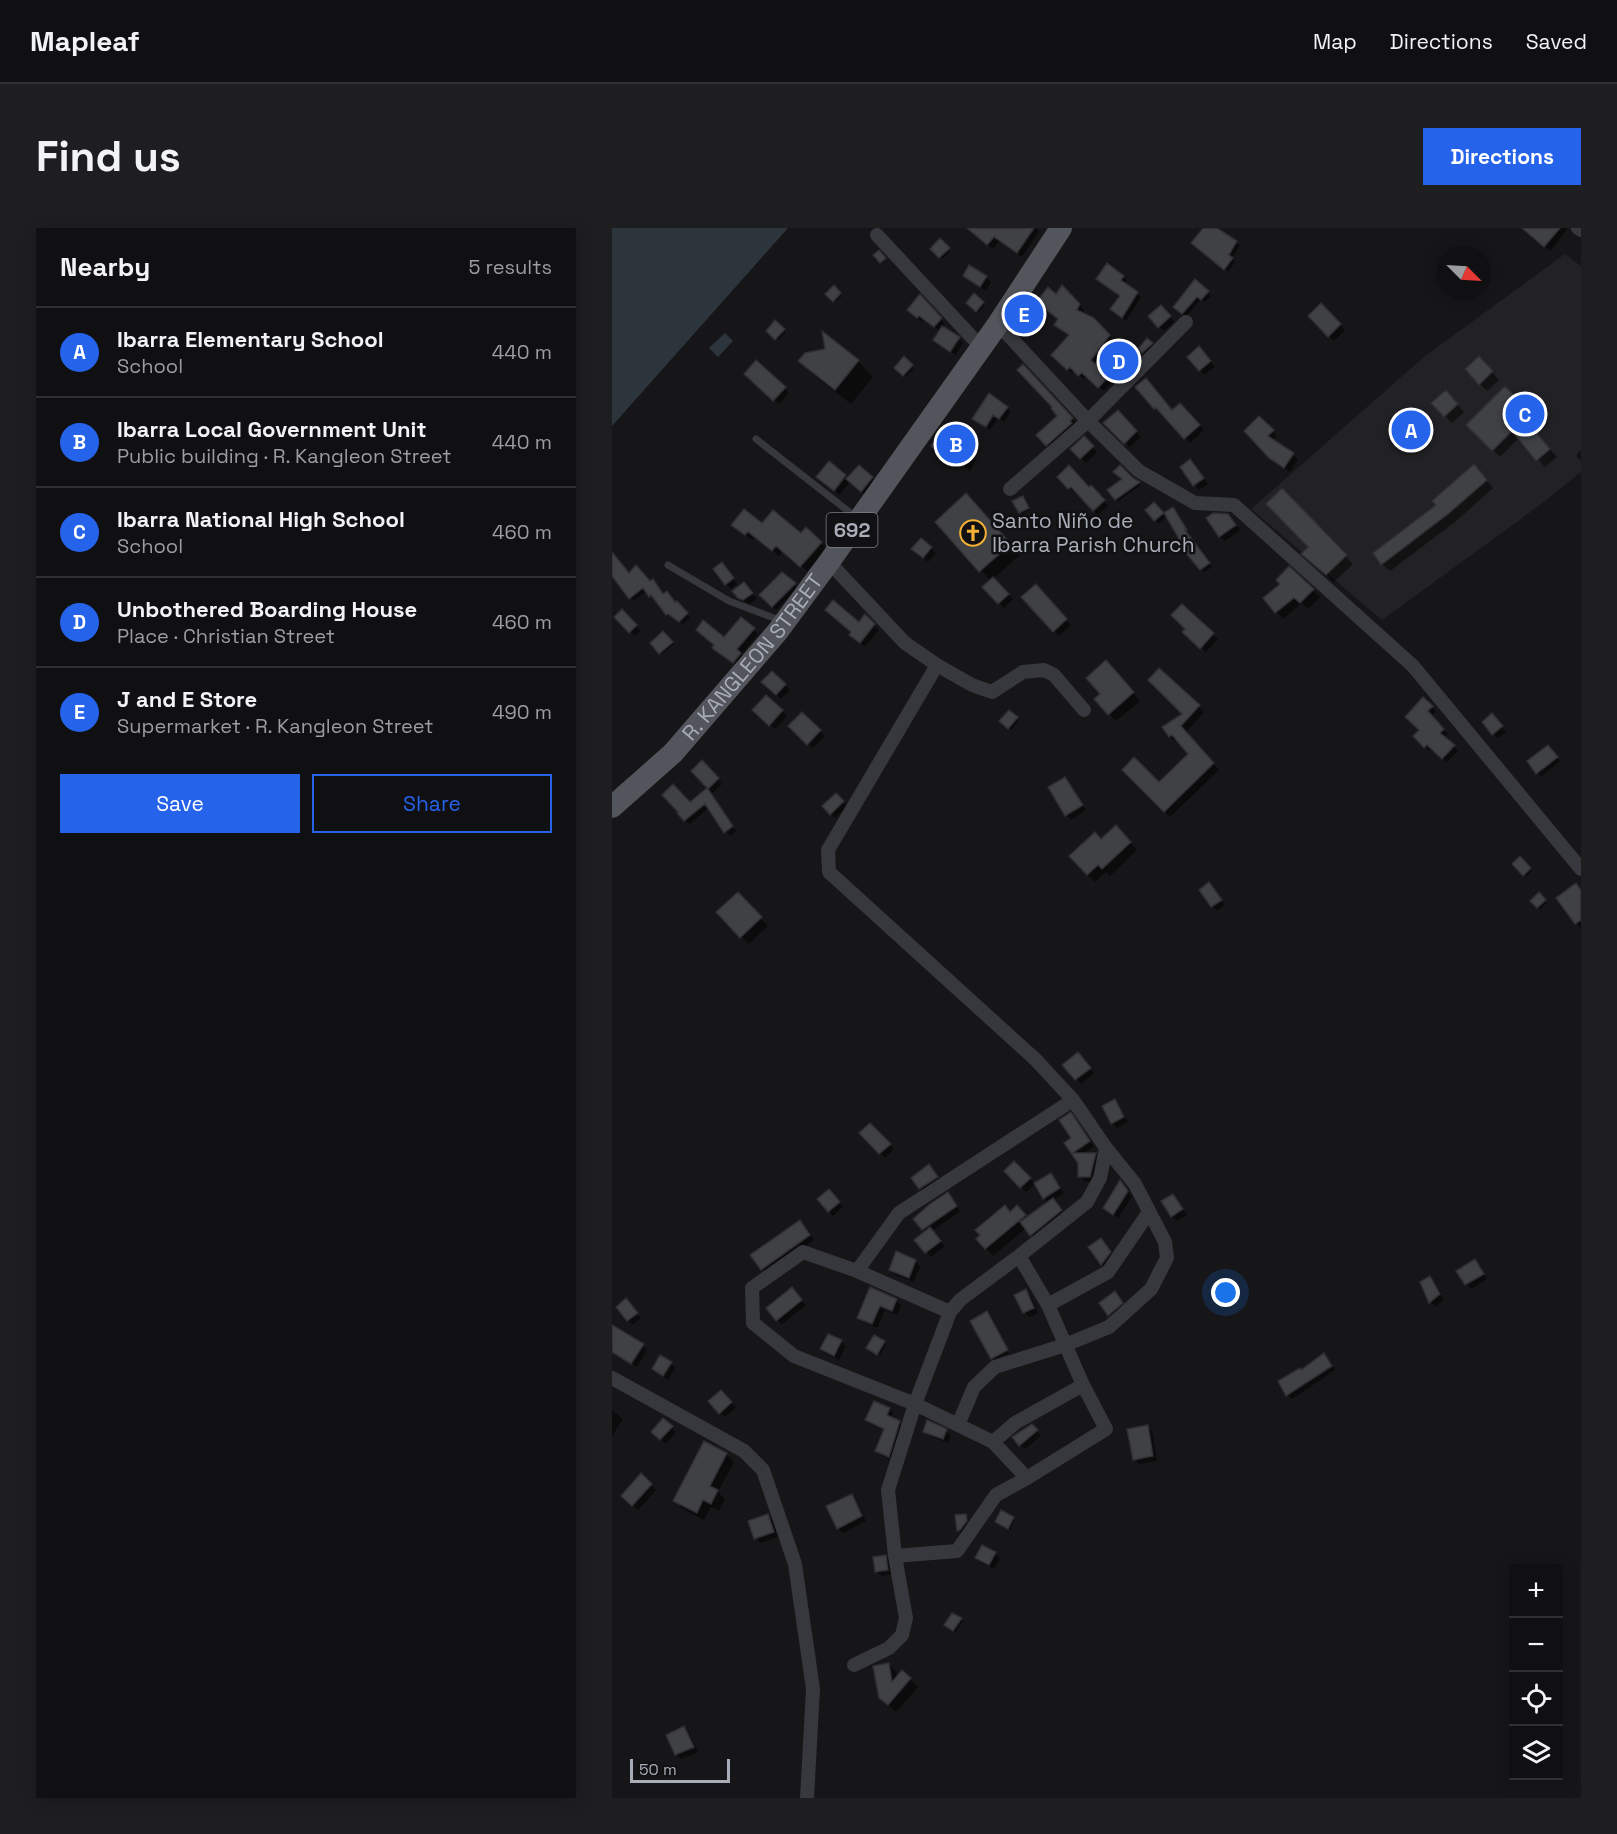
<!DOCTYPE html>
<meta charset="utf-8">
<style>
:root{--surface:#101012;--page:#1e1e20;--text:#f1f3f6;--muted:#9c9d9f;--line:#303032;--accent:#2563eb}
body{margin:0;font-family:"Space Grotesk",sans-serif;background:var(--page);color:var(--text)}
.controls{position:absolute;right:18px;bottom:18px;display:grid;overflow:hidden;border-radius:0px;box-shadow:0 3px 15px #0003}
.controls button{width:54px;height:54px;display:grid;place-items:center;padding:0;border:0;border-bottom:2px solid var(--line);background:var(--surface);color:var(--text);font:30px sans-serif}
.compass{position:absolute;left:825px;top:18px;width:54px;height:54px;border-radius:50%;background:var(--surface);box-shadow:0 3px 15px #0003;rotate:114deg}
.scale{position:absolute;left:18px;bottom:15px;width:100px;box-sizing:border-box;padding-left:6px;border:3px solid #a8adb8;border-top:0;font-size:16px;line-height:21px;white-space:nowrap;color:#a8adb8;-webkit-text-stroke:4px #111113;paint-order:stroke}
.you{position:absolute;left:614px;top:1065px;width:21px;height:21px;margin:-15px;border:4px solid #fff;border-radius:50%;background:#1a73e8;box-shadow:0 0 0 9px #1a73e833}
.badge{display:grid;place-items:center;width:39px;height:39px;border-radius:50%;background:var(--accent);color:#fff;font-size:20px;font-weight:700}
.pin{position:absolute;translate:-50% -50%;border:3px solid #fff;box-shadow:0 2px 6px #0006}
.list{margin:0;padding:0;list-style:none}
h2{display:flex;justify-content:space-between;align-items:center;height:78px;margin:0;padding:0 24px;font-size:26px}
h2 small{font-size:20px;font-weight:400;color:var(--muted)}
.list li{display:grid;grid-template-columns:39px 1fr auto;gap:18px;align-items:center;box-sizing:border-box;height:90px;padding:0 24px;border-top:2px solid var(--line)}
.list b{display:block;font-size:22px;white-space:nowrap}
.list p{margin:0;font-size:20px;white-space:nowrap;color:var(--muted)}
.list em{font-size:20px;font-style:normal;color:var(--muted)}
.actions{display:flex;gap:12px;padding:18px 24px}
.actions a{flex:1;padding:14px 0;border:2px solid var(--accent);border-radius:0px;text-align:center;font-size:21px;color:var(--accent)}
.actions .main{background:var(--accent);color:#fff}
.icon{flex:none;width:33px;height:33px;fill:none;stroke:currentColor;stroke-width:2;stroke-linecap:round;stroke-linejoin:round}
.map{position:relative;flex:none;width:969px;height:1570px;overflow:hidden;border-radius:0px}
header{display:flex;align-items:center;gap:36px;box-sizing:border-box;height:84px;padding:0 30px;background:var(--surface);border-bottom:2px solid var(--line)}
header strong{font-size:28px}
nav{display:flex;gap:33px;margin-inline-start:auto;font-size:21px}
.intro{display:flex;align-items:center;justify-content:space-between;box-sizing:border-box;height:144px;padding:0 36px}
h1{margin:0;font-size:42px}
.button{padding:15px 27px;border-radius:0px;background:var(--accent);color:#fff;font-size:21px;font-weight:700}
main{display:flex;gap:36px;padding:0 36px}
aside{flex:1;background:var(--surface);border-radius:0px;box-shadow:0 3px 15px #0003}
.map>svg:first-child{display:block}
.built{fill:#222225}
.water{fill:#2c353c}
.shadow{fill:#0007}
.building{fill:#404145;stroke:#303034;stroke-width:1.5}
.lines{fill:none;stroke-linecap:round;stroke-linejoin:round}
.lane{stroke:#37383d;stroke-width:7}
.street{stroke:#37383d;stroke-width:14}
.primary{stroke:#53555c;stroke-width:22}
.labels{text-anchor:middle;stroke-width:5;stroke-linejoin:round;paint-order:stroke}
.shield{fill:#111113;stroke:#7b7e86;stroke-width:1.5}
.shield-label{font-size:20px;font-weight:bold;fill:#a8adb8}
.poi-label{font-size:21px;fill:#a8adb8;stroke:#111113;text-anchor:start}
.street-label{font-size:21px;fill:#a8adb8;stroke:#111113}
</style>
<header>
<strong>Mapleaf</strong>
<nav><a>Map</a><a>Directions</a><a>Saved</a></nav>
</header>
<div class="intro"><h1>Find us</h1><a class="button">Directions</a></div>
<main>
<aside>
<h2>Nearby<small>5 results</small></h2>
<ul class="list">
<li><span class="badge">A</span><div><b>Ibarra Elementary School</b><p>School</p></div><em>440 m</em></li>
<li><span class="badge">B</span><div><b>Ibarra Local Government Unit</b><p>Public building · R. Kangleon Street</p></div><em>440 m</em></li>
<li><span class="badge">C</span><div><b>Ibarra National High School</b><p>School</p></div><em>460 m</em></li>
<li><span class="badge">D</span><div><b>Unbothered Boarding House</b><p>Place · Christian Street</p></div><em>460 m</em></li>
<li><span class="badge">E</span><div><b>J and E Store</b><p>Supermarket · R. Kangleon Street</p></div><em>490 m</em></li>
</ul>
<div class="actions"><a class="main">Save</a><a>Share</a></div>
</aside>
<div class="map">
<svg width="969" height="1570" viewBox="0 0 969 1570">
<rect width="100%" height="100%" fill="#161618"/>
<path class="built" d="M953 26 969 38V244L928 277 770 392 639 281 813 128Z"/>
<path class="water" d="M0 0H176L0 198Z
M113 105 121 113 106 129 97 120Z"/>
<path class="shadow" d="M356 0H424L427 4 410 29 387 13 381 21Z
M593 0H602L628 17 620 30 623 34 616 44 585 19Z
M919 0H954L955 2 938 23 921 8Z
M328 12 338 23 330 31 320 21Z
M353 48 374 49 379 54 374 63Z
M511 49 515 52 512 56 529 69 514 93 500 81 509 68 489 54Z
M584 53 599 68 593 74 589 71 574 89 567 83Z
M222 60 230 68 223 74 215 66Z
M451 60 472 82 469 86 481 92 501 112 484 135 485 136 506 117 526 138 512 153 506 147 492 163 475 148 471 151 463 142 460 145 441 127 458 108 444 97 448 91 445 68Z
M362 67 373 77 367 84 356 75Z
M308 68 333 96 330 99 351 115 344 127 322 112 328 103 312 92 311 94 302 87Z
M709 77 733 102 722 113 698 88Z
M549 79 562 94 552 103 538 89Z
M164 94 174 104 166 112 156 103Z
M535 112 542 117 533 126 528 121Z
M592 125 603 139 592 147 588 142Z
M292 131 302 140 294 149 284 140Z
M188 133H246L261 149 239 176 204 149Z
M875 138 887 152 875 163 868 156Z
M411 139 464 195 439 221 426 207 447 188 442 179Z
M134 146 173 160 177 165 167 176Z
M525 160 561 183 568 177 592 202 578 215 549 183 547 185 543 180Z
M834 164 852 184 840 195 821 176Z
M901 167 919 188 914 193 945 229 933 239 907 210 888 229 856 197Z
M395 180 399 184 392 194 386 190 378 202 362 191Z
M506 184 529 209 518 219 494 195Z
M647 190 665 208 660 213 686 231 678 244 658 229Z
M340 210 364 232 358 243 348 235 344 240 321 218Z
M472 210 485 224 474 235 460 221Z
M969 222V233L965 229V226Z
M217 235 236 251 260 250 265 255 254 267 238 253 228 267 211 254Z
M583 238 596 256 587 262 570 240Z
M869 246 881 260 843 294 778 343 770 336Z
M447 249 484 264 496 278 486 287 464 263 462 265Z
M512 251H520L529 257 506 273 498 263Z
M670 262 741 336 722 354 699 333 698 319Z
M411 269 418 282 410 286 408 284Z
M542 276 552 287 561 281 564 284 577 305 575 306 600 339 592 344 589 341 555 288 547 296 535 282Z
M364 278 408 327 381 351 401 371 392 380 372 359 379 353 325 294Z
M621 292 628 302 613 313 608 308Z
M151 297 189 307 209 315 215 321 195 343 171 323 167 328 143 309 140 312 127 303Z
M319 320 324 325 316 334 306 326Z
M0 334 17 347 65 375 78 390 71 396 60 388 59 389 43 370 42 371 35 363 21 373 4 350 2 352 0 350Z
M114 341 125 356 119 361 114 356Z
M677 341 708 369 696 381 690 375 671 391 653 370 670 356Z
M171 346 186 360 164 382 149 367Z
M137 360 145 371 137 376 127 369Z
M429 363 459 397 447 408 411 369Z
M570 378 606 411 594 424 572 404 575 401Z
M10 383 29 403 23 408 4 389Z
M254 388 267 402 253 419 244 411 241 404Z
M129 391 146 406 129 427 133 431 126 439 107 424 112 411Z
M51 405 62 416 50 426 40 415Z
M502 442 528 473 504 493 497 486 490 466Z
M547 442 592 484 574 504 607 542 558 589 512 542 547 556 578 526 567 512 564 514 558 509 552 499 572 486Z
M160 445 178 462 169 471 151 454Z
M154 469 175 488 163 501 142 482Z
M811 471 824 483 819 489 836 506 832 509 846 523 835 534 820 521 818 523 803 508 809 502Z
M397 484 407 492 399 502 389 493Z
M190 486 213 508 201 520 178 498Z
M884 492 894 504 886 510 872 494Z
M940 523 948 533 929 549 917 534Z
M90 534 110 556 99 566 124 603 118 608 97 580 77 596 67 585 97 560 81 543Z
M453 551 458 555 474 582 459 592 455 587Z
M224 567 235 579 223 590 212 578Z
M504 600 525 622 498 648 494 644 483 654 459 628 490 613Z
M908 630 920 643 914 648 902 636Z
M602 661 613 677 605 683 589 662Z
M969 662V700L964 695Z
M927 666 935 675 928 681 920 673Z
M133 673 156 698 137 716 106 684Z
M470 831 482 845 469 856 452 837Z
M503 873 507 878 516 894 505 900 500 895Z
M463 891 482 918 470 927 483 926 488 931 483 954H473L468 949V934L454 915 461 910Z
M258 897 282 921 273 930 249 905Z
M402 935 423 956 414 964 394 943Z
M321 943 330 954 313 965 301 951Z
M439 947 452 965 441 972 454 988 423 1011 414 1000 381 1028 374 1020 398 985 405 979 416 990 437 975 432 970Z
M513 959 520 969 506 990 492 980Z
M561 967 575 987 565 993 560 988Z
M222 968 231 979 221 988 217 983Z
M340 971 348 983 320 1003 333 1018 319 1029 304 1012 314 1004 303 991Z
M188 994 202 1012 155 1046 140 1028Z
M493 1017 502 1030 494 1041 478 1020Z
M303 1033 308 1038 302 1054 283 1047 278 1042Z
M863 1033 875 1051 859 1061 854 1056Z
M818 1050 823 1055 832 1072 823 1079 819 1074 810 1054Z
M259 1061 284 1072 289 1077 285 1087 273 1082 265 1100 252 1094 247 1089Z
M414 1063 419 1068 426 1085 417 1089 412 1084Z
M184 1066 194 1077 170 1096 165 1092Z
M507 1070 514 1080 501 1092 497 1087Z
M18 1077 29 1090 21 1097 6 1080Z
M376 1087 397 1125 382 1132 380 1130Z
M0 1106 31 1117 35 1122 25 1139 0 1124Z
M229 1114 234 1118 227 1132 214 1126 210 1121Z
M272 1114 274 1116 268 1127 258 1122Z
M716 1131 723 1142 680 1171 676 1167 668 1153Z
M59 1135 63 1140 56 1152 42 1141Z
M114 1168 124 1180 113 1189 108 1185Z
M277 1181 282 1185 279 1191 287 1195 292 1199 281 1232 269 1227 265 1223 273 1203 259 1196 255 1192Z
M0 1182 11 1191 0 1208Z
M51 1192 64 1204 54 1216 41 1204Z
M420 1198 429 1208 413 1221 409 1217Z
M535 1199 540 1203 545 1233 527 1236 522 1231Z
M313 1203H334L339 1208 336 1215 318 1208Z
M114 1226 122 1234 106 1264 113 1271 107 1283 99 1279 92 1292 71 1281 63 1273Z
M29 1248 44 1262 26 1282 11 1268Z
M239 1268 244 1273 254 1293 231 1305 226 1300Z
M353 1287 356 1296 350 1304H348L346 1302Z
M156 1288 161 1292 166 1309 149 1315 144 1310Z
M401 1290 403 1292 398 1302 387 1296Z
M383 1326 388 1330 382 1341 370 1335 365 1330Z
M273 1328 278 1333 280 1346 270 1348 265 1344Z
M349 1392 351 1393 344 1404 336 1399Z
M277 1436 284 1444 285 1450 298 1451 306 1459 284 1484 268 1469Z
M72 1500 77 1505 86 1524 69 1531 65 1527 56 1507Z"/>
<path class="building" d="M355 0H422L405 25 382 9 375 17Z
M591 0H605L625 13 617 27 621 30 612 42 579 15Z
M910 0H948L932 19Z
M328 10 338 20 327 30 318 21Z
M267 22 274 30 268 35 261 27Z
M495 35 512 48 509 52 526 64 510 90 498 81 508 68 484 51Z
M357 37 375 48 368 59 351 48Z
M583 51 597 63 589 72 585 69 570 86 561 79Z
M222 57 229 65 221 74 213 66Z
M450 57 468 76 465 82 482 90 498 107 479 132 483 136 506 115 523 133 506 150 501 144 486 160 470 145 466 148 458 139 455 142 439 127 457 107 442 97 446 91 424 74 436 59 444 66Z
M362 65 372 74 364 84 354 75Z
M308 66 330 90 322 99 307 88 305 90 295 82Z
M709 75 729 96 716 109 696 88Z
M549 77 559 88 546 100 536 88Z
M163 92 173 101 163 112 154 103Z
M330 98 348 109 338 124 321 112Z
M210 103 247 132 223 162 186 133 193 125 213 121Z
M535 110 541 115 530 125 526 121Z
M587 118 599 133 587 143 575 129Z
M292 128 301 137 291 148 282 140Z
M867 128 881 143 867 157 853 141Z
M144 132 174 159 161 173 132 146Z
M411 136 461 190 458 193 460 195 434 218 424 207 445 188 439 180 440 179 405 142Z
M534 150 560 182 568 175 588 197 572 211 544 180 542 181 523 159Z
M893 158 913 179 907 184 938 221 924 233 900 203 880 223 854 197Z
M834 162 846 176 832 189 819 175Z
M377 165 396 179 387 191 381 187 374 199 360 191Z
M506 182 525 203 512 216 491 195Z
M647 188 662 202 656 208 682 225 672 240 657 230 632 203Z
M331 203 359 225 351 238 341 230 337 235 319 218Z
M472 208 482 218 468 231 458 221Z
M578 231 592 250 581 258 568 239Z
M217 233 234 247 222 263 204 249Z
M862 236 875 252 836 286 769 337 761 325 824 277 820 273Z
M247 237 261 249 249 264 234 251Z
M457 237 477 259 479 257 493 272 481 283 459 259 456 261 445 249Z
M508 237 521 250 528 254 503 272 495 262 510 251 501 244Z
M670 260 735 327 714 347 689 326 696 319 654 276Z
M354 265 399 316 367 344 323 294Z
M411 268 417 280 407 285 400 273Z
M542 274 552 285 542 293 533 282Z
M561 279 575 302H573L598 335 588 342 568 318 570 316 552 285Z
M132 281 150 295 161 282 189 305 194 299 210 314 188 339 164 318 160 323 136 304 133 307 119 297Z
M601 285 616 286 624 297 607 309 594 290Z
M309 310 320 319 311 330 299 321Z
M0 324 17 345 24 337 38 353 41 351 51 366 55 363 63 374 65 373 76 385 67 394 56 386 54 387 39 367 37 369 31 360 17 371 0 348Z
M110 334 122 350 113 357 101 341Z
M677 338 702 361 688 375 682 370 663 385 651 370 668 356 664 352Z
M170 344 184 355 160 379 147 367Z
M381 349 397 366 386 376 370 359Z
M132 354 141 365 131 372 126 370 120 363Z
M424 356 455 391 441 404 409 369Z
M221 372 247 394 253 386 263 396 248 415 237 407 239 404 213 382Z
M570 376 602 405 588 421 570 404 573 401 559 387Z
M10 381 25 397 17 405 2 389Z
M129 389 143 400 125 421 129 425 121 435 100 420 102 417 84 402 91 392 112 409Z
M51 403 61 414 47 426 38 415Z
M494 432 522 464 496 487 482 471 488 466 474 450Z
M547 440 588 477 569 498 602 535 552 584 510 542 522 529 547 554 576 526 560 507 557 509 550 499 570 486 536 452Z
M160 443 174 456 164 467 149 454Z
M154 467 171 482 157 498 140 482Z
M811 469 821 478 816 483 832 501 828 505 843 517 830 531 815 517 812 520 801 508 807 502 793 489Z
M397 482 406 489 396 501 387 493Z
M190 484 209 502 195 517 176 498Z
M880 485 891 498 880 507 870 494Z
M936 517 946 529 924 546 915 533Z
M90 532 107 550 96 561 121 598 112 605 93 576 72 593 65 585 66 584 50 567 61 556 78 574 95 560 79 543Z
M453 549 471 577 453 588 436 559Z
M224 565 232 573 218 587 210 578Z
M504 597 519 614 490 641 486 637 475 647 457 628 483 604 489 611Z
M908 628 919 640 911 648 900 636Z
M597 654 610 672 599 679 587 662Z
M964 655 969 662V692L963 696 944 670Z
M126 664 150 689 128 710 104 684Z
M927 664 934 672 925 680 918 673Z
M466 824 479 840 463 852 450 837Z
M503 871 512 889 499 896 490 878Z
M459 884 478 913 461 925H484L478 949H466V935L452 915 459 910 447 892Z
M258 895 279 916 267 926 247 905Z
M402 933 419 950 408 960 392 943Z
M317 936 326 949 307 961 299 950Z
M439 945 448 960 431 971 422 955Z
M508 952 516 963 501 987 491 980Z
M217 961 228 974 216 984 205 971Z
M336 964 345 978 310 1002 301 991 318 976Z
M561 966 571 981 559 989 549 973Z
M441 970 450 982 418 1008 408 994Z
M393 977 398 984 405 977 414 987 373 1021 364 1011 368 1007 363 1002Z
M188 992 198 1007 149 1042 138 1027Z
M318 999 329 1013 313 1025 302 1012Z
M489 1010 499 1024 489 1037 476 1019Z
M284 1023 304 1032 297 1050 277 1042Z
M863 1031 872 1046 853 1057 844 1043Z
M818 1048 828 1066 817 1075 808 1054Z
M180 1059 190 1072 164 1093 154 1080Z
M258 1059 285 1071 280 1083 268 1078 260 1096 245 1090Z
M414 1061 422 1080 411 1085 402 1067Z
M503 1063 511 1075 496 1088 487 1075Z
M14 1070 26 1085 15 1093 4 1079Z
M375 1083 396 1122 379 1131 358 1093Z
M0 1097 32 1116 19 1136 0 1124Z
M216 1106 230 1112 222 1128 208 1121Z
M262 1107 273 1113 265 1127 254 1120Z
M712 1125 720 1138 674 1168 666 1153 688 1140 689 1142Z
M48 1127 60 1134 51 1148 40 1141Z
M109 1162 120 1174 107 1186 96 1173Z
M262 1173 278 1180 275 1187 288 1193 277 1229 263 1223 272 1201 253 1192Z
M51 1190 61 1198 48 1212 39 1204Z
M315 1192 335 1201 331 1211 311 1204Z
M420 1196 426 1202 407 1218 400 1209Z
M536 1197 541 1228 521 1232 515 1201Z
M92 1213 115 1225 98 1258 106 1262 99 1276 91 1272 85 1285 61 1273Z
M29 1245 40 1256 20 1278 9 1268Z
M240 1266 250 1288 225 1301 214 1278Z
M389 1282 402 1289 396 1301 383 1294Z
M156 1286 162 1304 142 1311 136 1293Z
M354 1286 355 1293 348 1302 345 1303 343 1287Z
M370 1317 384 1324 377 1337 363 1330Z
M274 1327 276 1342 263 1344 261 1329Z
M340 1385 350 1390 341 1403 332 1397Z
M277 1435 280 1454 290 1442 299 1450 276 1477 267 1470 261 1438Z
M72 1498 82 1519 63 1527 54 1507Z"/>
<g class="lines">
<path class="lane" d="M144 211 245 290
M56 337 117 373 170 393"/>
<path class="street" d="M966 0 969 2
M265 7 369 119
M386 96 476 193 527 243 583 275 622 277 801 438 969 641
M398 261 476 193 574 94
M217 334 293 415 325 437 216 622 217 644 424 832 461 872 494 920 488 950 475 974 407 1028 348 1072 338 1084 303 1176 276 1262 283 1328 294 1390 290 1407 277 1420 242 1437
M325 437 360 457 380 464 411 444 432 442 442 447 472 482
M407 1028 436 1077 471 1157 494 1201 415 1250 381 1214 303 1176 182 1128 141 1095 140 1060 191 1024 245 1043 287 985 461 872
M245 1043 338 1084
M436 1077 496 1044 537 984
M0 1150 132 1223 151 1242 183 1336 201 1461 195 1570
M346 1197 362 1159 383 1139 453 1117 497 1099 539 1061 555 1030 553 1014 523 956 494 920
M381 1214 403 1195 471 1157
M283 1328 345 1323 384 1267 415 1250"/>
<path class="primary" id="s1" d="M0 579 61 525 166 403 217 334 386 96 449 0"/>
</g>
<defs>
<g id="church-ring" transform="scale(1.35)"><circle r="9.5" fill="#111113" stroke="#f2b134" stroke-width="1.5"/><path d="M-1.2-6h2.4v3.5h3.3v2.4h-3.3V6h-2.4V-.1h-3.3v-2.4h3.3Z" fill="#f2b134"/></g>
</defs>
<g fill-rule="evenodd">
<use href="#church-ring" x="361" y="305"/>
</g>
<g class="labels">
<rect class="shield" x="214.5" y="285" width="51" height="34" rx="4.5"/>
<g class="shield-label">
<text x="240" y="309">692</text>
</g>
<g class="poi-label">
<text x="380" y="300">Santo Niño de<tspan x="380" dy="24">Ibarra Parish Church</tspan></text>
</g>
<g class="street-label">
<text dy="7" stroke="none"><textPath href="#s1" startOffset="206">R. KANGLEON STREET</textPath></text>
</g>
</g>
</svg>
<div class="controls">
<button>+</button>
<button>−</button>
<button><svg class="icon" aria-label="locate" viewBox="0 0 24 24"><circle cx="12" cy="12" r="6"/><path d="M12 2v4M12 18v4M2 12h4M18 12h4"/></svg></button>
<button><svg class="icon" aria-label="layers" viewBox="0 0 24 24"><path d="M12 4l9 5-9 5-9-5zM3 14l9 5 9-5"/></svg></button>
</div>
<svg class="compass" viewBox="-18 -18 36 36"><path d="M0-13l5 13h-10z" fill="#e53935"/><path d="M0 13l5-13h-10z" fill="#9c9d9f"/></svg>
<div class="scale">50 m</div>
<div class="you"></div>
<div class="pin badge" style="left:799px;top:202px">A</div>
<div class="pin badge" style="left:344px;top:216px">B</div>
<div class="pin badge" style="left:913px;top:186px">C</div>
<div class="pin badge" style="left:507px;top:133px">D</div>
<div class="pin badge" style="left:412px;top:86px">E</div>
</div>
</main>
